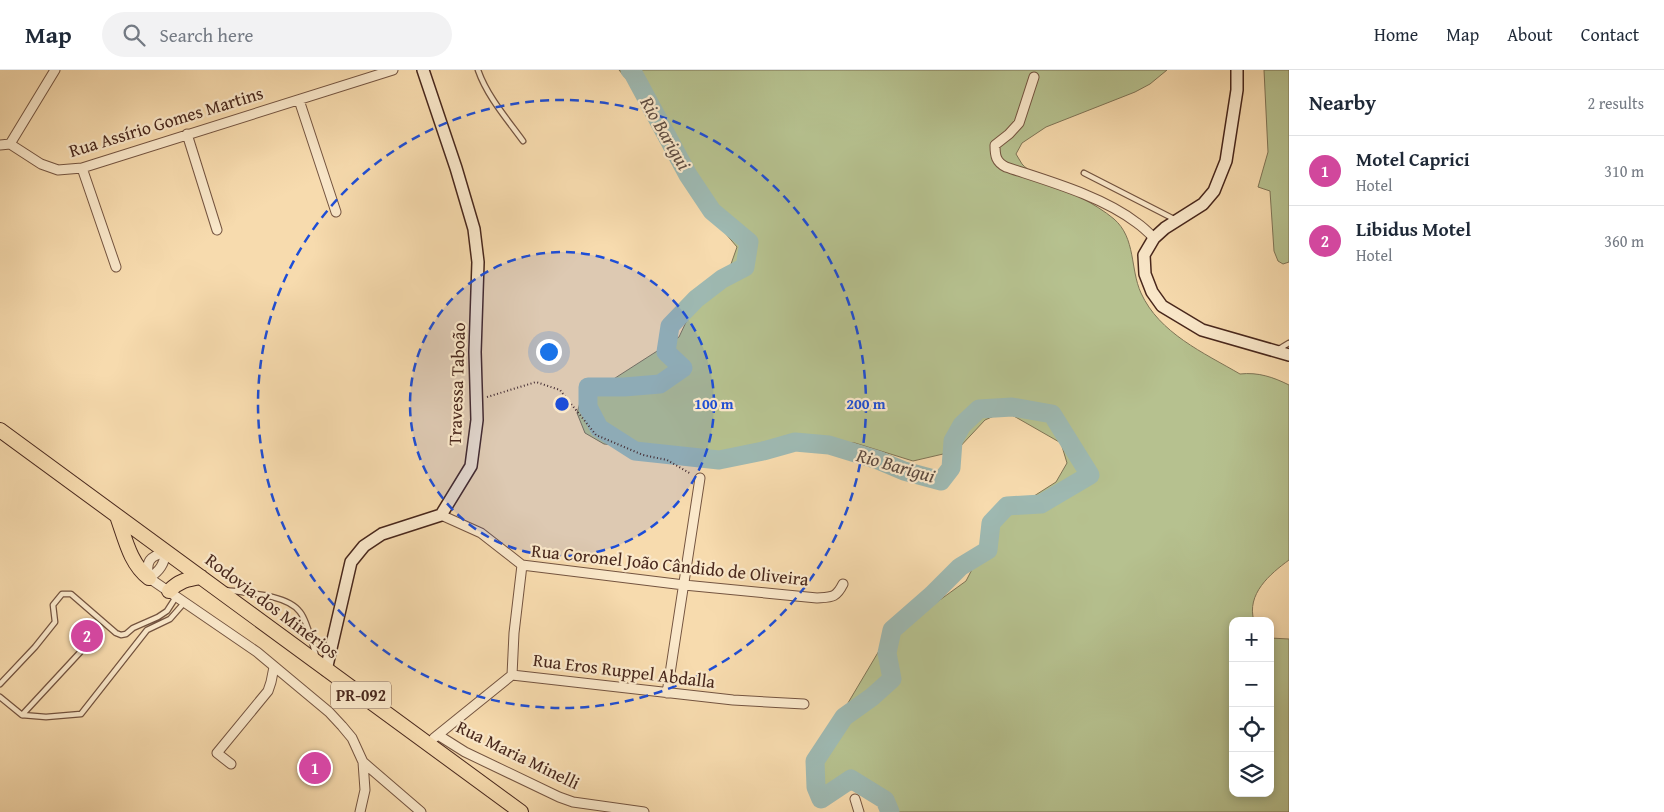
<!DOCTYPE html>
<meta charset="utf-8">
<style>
:root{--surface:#fff;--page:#f2f2f3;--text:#1f2937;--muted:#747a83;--line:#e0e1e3;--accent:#1a73e8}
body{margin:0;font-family:"Gentium Book Plus",serif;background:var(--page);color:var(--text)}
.controls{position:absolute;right:15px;bottom:15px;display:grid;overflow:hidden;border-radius:10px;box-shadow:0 2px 8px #0003}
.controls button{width:45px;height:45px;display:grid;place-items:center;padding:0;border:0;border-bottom:1px solid var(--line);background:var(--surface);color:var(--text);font:25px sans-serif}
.you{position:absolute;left:548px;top:281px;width:18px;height:18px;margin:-12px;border:4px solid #fff;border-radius:50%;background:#1a73e8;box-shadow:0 0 0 8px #1a73e833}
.badge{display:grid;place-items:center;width:32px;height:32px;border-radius:50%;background:var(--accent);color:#fff;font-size:16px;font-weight:700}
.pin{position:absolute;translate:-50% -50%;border:2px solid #fff;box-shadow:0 1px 5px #0006}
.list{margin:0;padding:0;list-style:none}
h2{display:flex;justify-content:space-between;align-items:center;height:65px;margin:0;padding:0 20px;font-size:21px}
h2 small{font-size:16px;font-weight:400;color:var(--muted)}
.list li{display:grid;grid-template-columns:32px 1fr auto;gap:15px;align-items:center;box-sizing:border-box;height:70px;padding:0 20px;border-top:1px solid var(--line)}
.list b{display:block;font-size:19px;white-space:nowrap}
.list p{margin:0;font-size:16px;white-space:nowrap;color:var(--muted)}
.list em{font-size:16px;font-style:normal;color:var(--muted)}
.icon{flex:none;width:28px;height:28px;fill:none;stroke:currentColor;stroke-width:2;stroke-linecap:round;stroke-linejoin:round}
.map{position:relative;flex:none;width:1289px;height:742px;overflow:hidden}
header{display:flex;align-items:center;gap:30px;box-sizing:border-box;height:70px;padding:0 25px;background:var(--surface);border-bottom:1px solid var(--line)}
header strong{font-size:24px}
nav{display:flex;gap:28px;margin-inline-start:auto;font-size:18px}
.search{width:350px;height:45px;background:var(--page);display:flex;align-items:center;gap:12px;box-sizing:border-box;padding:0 18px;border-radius:28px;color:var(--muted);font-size:19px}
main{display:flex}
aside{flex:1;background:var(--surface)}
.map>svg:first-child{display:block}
.green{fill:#b6c18f;stroke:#7f7456}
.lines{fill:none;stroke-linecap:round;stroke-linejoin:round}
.river{stroke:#9eb9b2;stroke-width:19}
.lane-casing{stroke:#745440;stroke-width:7}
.street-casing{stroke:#745440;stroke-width:11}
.secondary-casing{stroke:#48271c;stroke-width:14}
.primary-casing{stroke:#48271c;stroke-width:16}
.path{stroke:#48271c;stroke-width:2;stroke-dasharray:1 2.5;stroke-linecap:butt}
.lane{stroke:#fae8ca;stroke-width:4.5}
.street{stroke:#fae8ca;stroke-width:9}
.secondary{stroke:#fae8ca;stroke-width:11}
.primary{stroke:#f7dbae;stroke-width:14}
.ring{fill:none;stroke:#1d4ed8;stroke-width:2.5;stroke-dasharray:9 6}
.labels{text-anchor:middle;stroke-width:4.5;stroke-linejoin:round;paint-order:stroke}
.shield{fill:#fae8ca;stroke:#7d6150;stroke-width:1}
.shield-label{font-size:16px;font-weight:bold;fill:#48271c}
.street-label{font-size:18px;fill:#48271c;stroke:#fae8ca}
.water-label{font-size:19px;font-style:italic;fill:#5e4c42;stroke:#fae8ca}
.centre{fill:#1d4ed8;stroke:#fae8ca;stroke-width:2.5}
.ring-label{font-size:15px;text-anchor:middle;font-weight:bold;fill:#1d4ed8;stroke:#fae8ca;stroke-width:4.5;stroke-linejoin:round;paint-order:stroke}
</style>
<header>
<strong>Map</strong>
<div class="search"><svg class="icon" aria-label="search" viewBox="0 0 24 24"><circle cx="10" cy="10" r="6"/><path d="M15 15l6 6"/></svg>Search here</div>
<nav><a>Home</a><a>Map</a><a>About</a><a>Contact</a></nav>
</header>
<main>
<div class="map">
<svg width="1289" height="742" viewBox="0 0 1289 742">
<rect width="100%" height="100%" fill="#f7dbae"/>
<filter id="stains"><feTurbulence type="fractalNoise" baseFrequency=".004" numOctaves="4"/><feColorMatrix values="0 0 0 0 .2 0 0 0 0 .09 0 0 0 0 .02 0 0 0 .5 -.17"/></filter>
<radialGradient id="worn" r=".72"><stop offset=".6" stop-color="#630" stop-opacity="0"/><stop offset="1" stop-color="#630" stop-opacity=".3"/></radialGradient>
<path class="green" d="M619 0H1167L1150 14 1135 22 1046 57 1022 73 1016 84C1018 87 1020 91 1022 94 1028 101 1040 106 1048 110 1069 122 1095 133 1114 149 1136 168 1130 199 1141 223 1159 263 1204 283 1240 304 1258 302 1273 307 1289 315V490C1270 504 1246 524 1254 551H1233V723H1270V568L1289 569V742H882L879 731 866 716 836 723 825 721 820 700 823 675 886 569 966 511 998 449 1056 412 1067 393 1061 373 1005 341 985 350 956 381 913 391 855 373 788 370 684 390 641 377 604 374 585 363 577 343 583 322 612 310 679 267 703 216 730 197 737 177 687 118 634 18Z
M1264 0H1289V192L1283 194 1278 191 1274 181 1270 121 1258 117 1268 82Z"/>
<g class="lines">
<path class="river" d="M630 0 633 3 688 105 712 141 749 172 745 197 722 209 696 229 670 256 666 282 683 298 660 314 624 317H588V337L599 358 635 381 719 390 763 381 795 372 829 375 878 390 904 401 941 411 951 398 953 371 962 355 979 339 1012 337 1052 344 1090 405 1041 434 1007 436 991 453 988 480 960 497 932 525 892 560 887 583 892 609 872 627 844 647 815 691 816 717 821 729 851 709 885 730 890 742"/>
<g class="lane-casing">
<path id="lane" d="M478 0C487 26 507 49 523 71
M1084 103 1176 150
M1279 279 1289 273
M225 520C245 523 287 524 300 542 308 552 312 574 316 586
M0 614 35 577 55 552 53 535 62 524H71L116 563 121 565 126 564 133 558 158 547 167 541 176 527
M0 627 22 645 46 647 81 644 147 560 170 549 184 533
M22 645 85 577"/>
</g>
<g class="street-casing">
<path id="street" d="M1034 7 1019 53 1009 64 995 75C995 86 996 92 1006 97 1048 111 1102 126 1137 153 1143 157 1149 163 1154 168
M299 30 336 142
M187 64 217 160
M10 74 41 94 58 100 82 98 393 0
M0 75 10 74 55 0
M82 98 116 197
M441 445 481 463 522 495 684 515 817 528C832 527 836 528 843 514
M149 508C160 501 164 494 166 482 150 486 145 491 149 508L257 582 329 642 342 656 352 668 363 692 365 720 360 742
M512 605 733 630 804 634
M667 623 700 408
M438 665 465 682 559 727 573 732 644 742
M434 668 512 605 514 563 522 495
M363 692 421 742
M231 694 217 683 268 621 271 612 274 597
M855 729 859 742"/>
</g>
<g class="secondary-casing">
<path id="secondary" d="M1237 0V20L1226 91 1214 121 1203 134 1165 158 1154 168 1144 185 1145 204 1152 222 1162 236 1202 260 1289 285
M326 600 351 492 364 476 382 464 441 445 471 396 477 350 475 282 478 192 474 159 456 98 423 0"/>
</g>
<g class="primary-casing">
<path id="primary" d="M0 360 521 742
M117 446C125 468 130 494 149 508
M169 521C179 511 187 509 201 507"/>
</g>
<path class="path" d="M487 327 536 312 560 320 596 365 643 385 667 390 691 404"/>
<use href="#lane" class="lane"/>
<use href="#street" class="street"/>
<use href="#secondary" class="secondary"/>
<use href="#primary" class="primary"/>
</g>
<circle cx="562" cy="334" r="152" fill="#1d4ed8" fill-opacity=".12"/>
<g class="ring">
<circle cx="562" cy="334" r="152"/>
<circle cx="562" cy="334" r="304"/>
</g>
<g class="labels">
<rect class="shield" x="331" y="611.5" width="60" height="27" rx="4"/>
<g class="shield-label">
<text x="361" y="631">PR-092</text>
</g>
<g class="street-label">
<text transform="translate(166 52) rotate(-17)" y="6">Rua Assírio Gomes Martins</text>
<text transform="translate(457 314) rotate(-88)" y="6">Travessa Taboão</text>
<text transform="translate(670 495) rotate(6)" y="6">Rua Coronel João Cândido de Oliveira</text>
<text transform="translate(272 536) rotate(37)" y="6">Rodovia dos Minérios</text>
<text transform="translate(624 601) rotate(7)" y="6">Rua Eros Ruppel Abdalla</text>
<text transform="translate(518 685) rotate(26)" y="6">Rua Maria Minelli</text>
</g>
<g class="water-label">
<text transform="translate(666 63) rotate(60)" y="7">Rio Barigui</text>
<text transform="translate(896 395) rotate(16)" y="7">Rio Barigui</text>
</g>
</g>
<circle cx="562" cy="334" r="8" class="centre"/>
<g class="ring-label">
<text x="714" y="339">100 m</text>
<text x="866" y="339">200 m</text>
</g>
<rect width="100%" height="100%" filter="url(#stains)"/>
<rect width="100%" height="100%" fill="url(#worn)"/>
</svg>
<div class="controls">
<button>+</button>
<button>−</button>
<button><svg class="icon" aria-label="locate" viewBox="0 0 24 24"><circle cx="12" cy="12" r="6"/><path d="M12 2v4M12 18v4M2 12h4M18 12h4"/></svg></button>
<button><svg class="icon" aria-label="layers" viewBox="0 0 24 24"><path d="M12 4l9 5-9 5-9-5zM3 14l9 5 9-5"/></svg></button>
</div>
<div class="you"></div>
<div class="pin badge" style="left:315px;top:698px;background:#d1479c">1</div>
<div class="pin badge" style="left:87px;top:566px;background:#d1479c">2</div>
</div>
<aside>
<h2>Nearby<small>2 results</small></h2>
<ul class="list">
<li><span class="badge" style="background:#d1479c">1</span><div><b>Motel Caprici</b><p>Hotel</p></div><em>310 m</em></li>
<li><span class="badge" style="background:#d1479c">2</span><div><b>Libidus Motel</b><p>Hotel</p></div><em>360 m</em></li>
</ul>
</aside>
</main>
